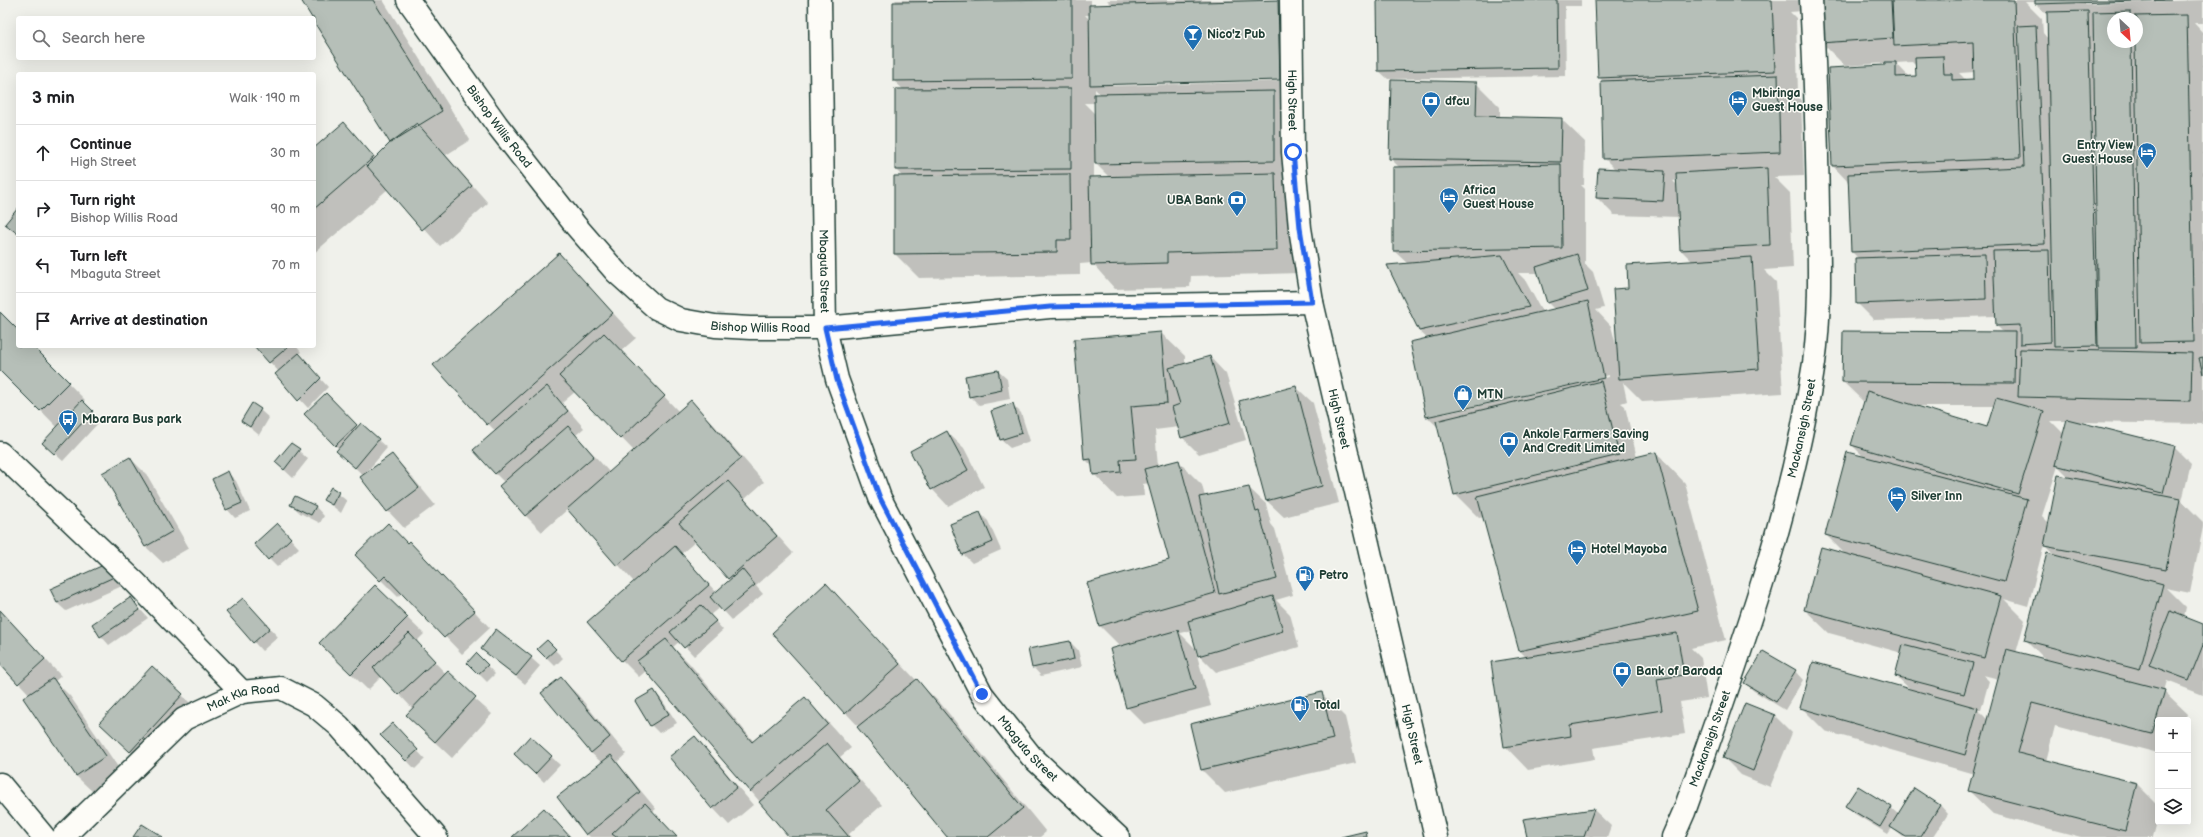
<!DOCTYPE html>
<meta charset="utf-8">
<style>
:root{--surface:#fff;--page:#f2f2f2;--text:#202124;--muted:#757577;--line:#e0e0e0}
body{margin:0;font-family:"Balsamiq Sans",sans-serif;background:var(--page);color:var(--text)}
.controls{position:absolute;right:12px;bottom:12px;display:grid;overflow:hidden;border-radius:4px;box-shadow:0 4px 16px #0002}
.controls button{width:36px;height:36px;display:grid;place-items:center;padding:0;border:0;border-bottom:1px solid var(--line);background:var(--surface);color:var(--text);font:20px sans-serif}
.compass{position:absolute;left:2107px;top:12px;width:36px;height:36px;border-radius:50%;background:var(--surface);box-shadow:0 4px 16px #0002;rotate:154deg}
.stop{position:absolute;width:12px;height:12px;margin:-9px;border:3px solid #2563eb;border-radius:50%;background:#fff}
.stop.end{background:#2563eb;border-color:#fff;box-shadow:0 1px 4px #0008}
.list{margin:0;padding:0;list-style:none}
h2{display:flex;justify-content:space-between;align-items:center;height:52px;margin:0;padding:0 16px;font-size:17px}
h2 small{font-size:13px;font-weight:400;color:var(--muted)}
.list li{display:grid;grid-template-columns:26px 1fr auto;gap:12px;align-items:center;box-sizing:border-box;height:56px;padding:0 16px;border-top:1px solid var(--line)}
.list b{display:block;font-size:15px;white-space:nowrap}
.list p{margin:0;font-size:13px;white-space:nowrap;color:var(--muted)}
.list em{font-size:13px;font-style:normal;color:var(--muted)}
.icon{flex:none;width:22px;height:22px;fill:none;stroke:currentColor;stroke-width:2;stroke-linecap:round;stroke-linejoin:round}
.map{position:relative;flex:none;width:2203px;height:837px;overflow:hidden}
.search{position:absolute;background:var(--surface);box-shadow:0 4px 16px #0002;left:16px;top:16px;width:300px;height:44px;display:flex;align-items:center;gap:10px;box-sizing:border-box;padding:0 14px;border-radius:4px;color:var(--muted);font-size:15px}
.panel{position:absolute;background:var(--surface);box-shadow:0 4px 16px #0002;left:16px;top:72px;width:300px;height:276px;border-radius:4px}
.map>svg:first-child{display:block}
.shadow{fill:#0003;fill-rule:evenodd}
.building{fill:#b6bfb8;stroke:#1f3d34}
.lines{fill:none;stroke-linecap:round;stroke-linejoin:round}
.minor-casing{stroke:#1f3d34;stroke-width:25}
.major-casing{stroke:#1f3d34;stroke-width:25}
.minor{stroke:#fdfcf7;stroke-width:22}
.major{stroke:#fdfcf7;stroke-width:22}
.route{stroke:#2563eb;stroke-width:5}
.labels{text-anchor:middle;stroke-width:3;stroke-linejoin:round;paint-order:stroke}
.poi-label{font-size:12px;font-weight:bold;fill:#1f3d34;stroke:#fdfcf7;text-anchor:start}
.street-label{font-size:12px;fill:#1f3d34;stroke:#fdfcf7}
</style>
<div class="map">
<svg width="2203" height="837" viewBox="0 0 2203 837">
<rect width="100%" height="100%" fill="#f0f1eb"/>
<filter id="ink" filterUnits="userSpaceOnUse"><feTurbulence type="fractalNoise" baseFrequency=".025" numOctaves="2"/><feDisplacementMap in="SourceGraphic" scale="8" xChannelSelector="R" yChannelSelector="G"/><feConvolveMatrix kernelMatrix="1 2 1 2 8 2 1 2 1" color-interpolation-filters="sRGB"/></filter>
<g filter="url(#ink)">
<path class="shadow" d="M302 0H383L470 140 446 155 488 203 440 246 388 189 314 253V150L344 124 376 158 391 143Z
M895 0H1091V6H1113L1107 0H1301L1300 273 1191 276 1190 287 1115 289 1092 263 1080 264V275L919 278 895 254 903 177 896 170 904 90 894 81 897 3ZM1085 15H1090V20ZM1285 79V81L1113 86V84ZM1095 89 1101 95H1095ZM1084 103H1095V114ZM1094 162 1110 178H1094Z
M1378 0H1581V6H1565L1566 76 1388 79 1379 71Z
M1605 0H1803V11L1790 12 1796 18 1798 94H1796L1801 100 1804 176 1774 177 1790 193 1793 268 1764 270 1776 282 1783 393 1643 402 1623 382 1627 401 1621 403 1625 406 1637 458 1656 453 1685 483 1726 640 1691 648 1701 658 1707 698 1680 702 1685 734 1593 748 1595 759 1528 770 1505 746 1527 658 1520 651 1484 517 1479 518 1455 494 1439 428 1427 417 1412 342 1428 339 1419 331 1408 264 1394 251 1400 168 1390 158 1476 83 1500 107V117L1561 119 1585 142 1584 185H1581L1585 189V264L1593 272 1604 308 1596 310 1611 326 1618 352 1629 289 1693 262 1681 250 1680 217 1614 215 1597 198 1615 169 1604 158V82L1599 77ZM1678 180V186L1673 181ZM1518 273H1539L1548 303 1556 311 1543 313 1525 280ZM1609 375V377L1444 414V412Z
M1819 0H2142L2085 2V4L2203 0V23H2194L2203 33V424L2077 422 2174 447 2191 464 2182 501 2203 522V527L2190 593 2166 588 2186 608 2184 618 2203 625V695L2167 681 2164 691 2188 714 2186 720H2158V753L2055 726 2046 761 2137 784 2158 805V818L2153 837H2081L1993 814 1969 791 1974 774 1825 731 1801 707 1911 690 1896 676 1902 653 1829 633 1805 610 1845 554 1826 535 1865 458 1852 445 1865 403 1843 382 2004 333 1997 326 1996 316 1874 320 1857 303 1859 259 1852 252 1849 183 1833 166 1886 66V63L1845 66 1821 42ZM2025 2H2036V4L2048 16V39L2043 33 2042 19ZM2113 18H2137V42H2113ZM1912 62 1917 67V77L1910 78 1896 63ZM1975 72 1976 80H1966L1959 73ZM1915 406H1994L1987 428ZM2051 421H2068L2064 434ZM2058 466 2071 479 2050 524 2042 516ZM2044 545 2056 557 2025 639 2046 660 2016 653 2025 620 2004 599 2028 606ZM1983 675 1999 679 1988 720 1978 710H1981L1989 681Z
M559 254 636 338 621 351 679 412 691 402 714 425 764 482 745 499 793 553 756 586 763 594 732 620 720 607 710 615 723 630 694 656 680 641 673 647 690 664 754 742 804 698 828 722 851 748 840 757 882 805 849 834 851 837H790L647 670 639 677 622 660 588 622 634 582 568 509 542 532 525 515 504 482 495 473 496 432 434 365ZM576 391 634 451 610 473 576 435 584 428 562 403ZM696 541 731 580 717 593 681 554Z
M0 313 18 331V346H32L85 400 82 402 101 420 63 461 43 443 58 428 0 369Z
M1161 333 1185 356V365L1210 357 1226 374 1246 440 1199 454 1182 437 1179 427 1155 430 1158 467 1178 461 1202 485 1205 497 1249 488 1266 504 1271 524 1275 529 1293 595 1276 600 1290 614 1299 647 1216 672 1199 655 1192 630 1180 633 1195 648 1211 706 1144 724 1127 707 1121 647 1100 626 1170 561 1149 483 1143 484 1144 496 1117 498 1094 474 1093 467 1085 459Z
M255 346H296L301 352 298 354 328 387 308 408 276 374 279 372Z
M998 371 1007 379 1010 399 979 405 970 396Z
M1296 387 1313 403 1339 503 1284 517 1267 501Z
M326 395 358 428 361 425 387 448 365 474 392 455 408 472 435 505 404 528 388 511 364 476 337 451 339 449 306 414Z
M1012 404 1021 413 1030 441 1010 448 1001 440 992 411Z
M260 410 269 418 259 435 242 421Z
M947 432 964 448 984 487 948 506 932 489Z
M291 444 308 459 293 478 276 462Z
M130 458 147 475 189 548 163 563 146 547 104 473Z
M228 473 236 481 250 511 235 518 227 509Z
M331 488 347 501 341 513 325 500Z
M295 497 316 507 324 516 320 523 300 513 291 504Z
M980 513 988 521 1001 550 972 563 963 554Z
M277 524 299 548 277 567 269 559Z
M408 544 426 559 490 628 462 654 402 592 398 597 356 555Z
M116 573 122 586 66 611 57 603Z
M826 585 917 681 941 704 1046 832 1040 837H948L859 727 846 713Z
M375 587 424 634 416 642 446 674 492 714 452 758 424 732 413 709 382 676 368 690 320 643Z
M131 599 148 618 109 645 101 636Z
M243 599 278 637 262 651 228 613Z
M0 610 61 676 55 681 70 696 122 773 93 792 76 776 30 695 0 662Z
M547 642 563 658 555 666 538 649Z
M1070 642 1078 650 1082 667 1041 676 1033 667Z
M482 649 531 658 540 666 525 684Z
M476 654 495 674 487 682 468 663Z
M1795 671 1803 680 1785 710 1754 691 1745 683Z
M561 678 578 695 626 754 617 762 656 809 652 812 677 837H590L587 834 602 763 591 753Z
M654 691 662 700 677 723 659 733 651 725Z
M1322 694 1345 717 1356 763 1225 793 1202 770Z
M182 695 199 712 148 768 100 723Z
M1746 705 1775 716 1792 733 1770 787 1741 775 1724 758Z
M401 733 425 759 415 769 382 735Z
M530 737 560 765 544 782 523 762Z
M694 737 711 754 753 805 729 825 713 808Z
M1940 805 1948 814 1933 837H1903L1892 828 1888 834 1855 814 1847 806 1891 808 1899 815Z
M544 810 571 837H513Z
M1594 810 1611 826 1607 837H1528L1524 819Z"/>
<path class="building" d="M301 0H373L442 111 390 143 314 22V18H312Z
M1072 0V79L893 81V2Z
M1278 0 1280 80 1090 85 1089 5Z
M1377 0H1557L1558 68 1378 71Z
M1595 0H1772L1775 71 1598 78Z
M1818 0H1891L1893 38 1820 43Z
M1892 0H2014L2020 158 1832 166 1828 68 1885 65V62H1896V77L1916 76 1915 57 1943 56 1944 74H1952V80L1974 79 1973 42 1894 46Z
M2035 0H2172L2035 4Z
M2088 11 2097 346 2054 347 2047 12Z
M2130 11V18H2113V42H2131L2136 348H2098L2093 12Z
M2187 15 2194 342 2140 343 2135 42H2137V18L2134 16Z
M2036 25 2045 244 1851 252 1848 174 2024 167 2018 26Z
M1778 75 1780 152 1603 159 1601 81Z
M1391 80 1477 82 1476 116 1562 118 1561 162 1389 159Z
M1071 88V169L895 170V89Z
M1274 91V161L1095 164 1094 94Z
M344 122 374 157 314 209V148Z
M417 123 472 186 422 230 367 166 390 143Z
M1561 164 1562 248 1393 251V167Z
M1598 168 1665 171 1663 201 1596 198Z
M1767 168 1770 245 1680 250 1676 173Z
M1275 173 1277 250 1167 253V263L1091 265 1089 177Z
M1070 174 1071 240H1057V252L894 254V176Z
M18 208V234L5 224Z
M2049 250 2051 342 2020 344V325L1996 326 1993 251Z
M559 253 613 313 487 425 433 365Z
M1577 254 1588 291 1547 303 1536 267Z
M1985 254 1986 299 1856 304 1855 258Z
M1502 255 1529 307 1419 331 1387 265Z
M1752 257 1759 369 1619 379 1613 289 1628 288 1627 265Z
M1588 301 1604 378 1426 417 1410 342Z
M0 312 18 330V346H33L69 382 40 411 0 371Z
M1843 331 2015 332 2014 383 1842 382Z
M1161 332 1167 403 1131 406 1136 459 1120 460 1121 472 1093 475 1091 459 1084 460 1074 339Z
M604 333 665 396 620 439 559 376Z
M254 346H289L269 363Z
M2020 349 2192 353 2191 401 2018 397Z
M299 353 321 378 298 401 275 374Z
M1210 356 1230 423 1181 438 1172 407 1180 404 1169 368Z
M2203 357V374L2199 358Z
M998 370 1002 390 969 397 965 376Z
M1601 381 1619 455 1454 495 1436 421Z
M547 386 568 411 495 474 473 450Z
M1296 386 1322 486 1266 501 1239 401Z
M1867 391 1987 427 1996 398 2044 411 2018 494 1851 445Z
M326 393 357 425 335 446 304 414Z
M82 400 93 411 54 454 42 443Z
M691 400 741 458 617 566 567 509Z
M252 403 261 409 250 427 241 421Z
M1013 403 1022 433 1000 440 991 411Z
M2067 419 2175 446 2163 493 2055 465Z
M361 423 379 439 355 468 336 451Z
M568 426 594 456 525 516 499 486Z
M947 431 968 470 931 490 910 451Z
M291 443 300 449 284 470 275 462Z
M1656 452 1698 611 1519 651 1477 496Z
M1847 452 2027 499 2004 582 1825 535Z
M392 454 419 488 387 512 360 477Z
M130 457 173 531 145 547 102 473Z
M1179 460 1215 593 1099 626 1087 583 1169 560 1144 469Z
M228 471 242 503 226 510 212 479Z
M2058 475 2180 499 2166 569 2044 546Z
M728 481 777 536 728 579 679 523Z
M331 487 339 492 332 505 323 500Z
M1249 487 1256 512 1259 511 1277 579 1219 594 1199 497Z
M295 496 316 506 311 515 290 505Z
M980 512 993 542 962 555 950 524Z
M277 523 291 538 268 560 254 544Z
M388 523 407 543 409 541 475 611 444 638 385 576 380 581 355 555Z
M675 546 709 585 621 661 587 622Z
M1821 547 2001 596 1984 658 1804 610Z
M2047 553 2163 584 2140 670 2024 640Z
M108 563 114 577 57 603 50 589Z
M742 569 755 585 723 612 710 597Z
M826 583 900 664 845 714 772 633Z
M375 585 408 617 351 674 319 643Z
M1273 596 1283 631 1198 656 1188 621Z
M131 597 140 610 100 637 92 624Z
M243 598 270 628 253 643 226 612Z
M701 605 716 621 684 648 670 632Z
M0 610 45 659 18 684 0 664Z
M2170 611 2203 624V645L2189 680 2149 665Z
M496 629 532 657 516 676 481 649Z
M1178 630 1195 689 1126 708 1110 649Z
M409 633 435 661 398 695 373 668Z
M1677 633 1684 675 1657 679 1662 710 1570 725 1571 736 1504 747 1491 662Z
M666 639 752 742 805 697 828 724 750 792 637 661Z
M547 640 556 649 546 658 537 649Z
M1070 641 1074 659 1032 668 1028 649Z
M1903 645 1973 663 1964 694 1895 676Z
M2006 649 2165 690 2152 734 2032 703 2018 753 2137 783 2125 831 1968 791Z
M1763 651 1796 670 1776 702 1744 683Z
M476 653 488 665 478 674 467 663Z
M1813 662 1978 708 1965 755 1800 708Z
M152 666 183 694 130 752 99 723Z
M448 671 476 697 435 742 406 715Z
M561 677 610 737 591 753 541 693Z
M53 678 106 756 76 776 23 698Z
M917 679 1023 808 988 837H947L857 727Z
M654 690 669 714 650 726 635 701Z
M1322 692 1333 739 1201 770 1190 724Z
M1745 703 1775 715 1753 771 1723 758Z
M393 723 418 750 406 761 380 735Z
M530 736 552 756 535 774 514 754Z
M695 736 737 787 712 809 669 757Z
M827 743 859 781 826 810 849 837H789L759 802Z
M611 755 640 792 586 835 557 797Z
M1858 786 1892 807 1880 827 1845 806Z
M1914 788 1940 805 1920 837H1906L1890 827Z
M645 803 677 837H616L612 834Z
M544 808 570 837H512Z
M1594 809 1584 837H1527L1523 819Z
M142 824 163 837H133Z
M1366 831 1367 837H1341Z"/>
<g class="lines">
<g class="minor-casing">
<g id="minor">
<path id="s1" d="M820 0 825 328 837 379 880 498 982 694 1031 756 1118 837"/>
<path d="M0 453 135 582 242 692"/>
<path d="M0 784 44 837"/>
<path id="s2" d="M63 837 184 719 242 692 281 688 314 705 339 726 436 837"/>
<path id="s3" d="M1673 837 1684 812C1736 665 1791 518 1814 363 1821 312 1819 260 1818 209 1817 139 1815 70 1811 0"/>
</g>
</g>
<g class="major-casing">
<g id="major">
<path id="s4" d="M408 0 497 125 576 226 616 272 656 308 681 320 715 326 750 328H825L1050 307 1312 302"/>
<path id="s5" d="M1291 0 1293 152 1300 228 1312 302 1436 837"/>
</g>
</g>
<use href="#minor" class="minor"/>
<use href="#major" class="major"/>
</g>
</g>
<g class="lines" filter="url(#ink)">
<path class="route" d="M982 694 880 498 837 380 825 328 1050 307 1312 302 1300 228 1293 152"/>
</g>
<defs>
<g id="bar-pin" transform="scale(1)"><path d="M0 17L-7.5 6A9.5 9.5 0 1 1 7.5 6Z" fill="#1f6fb2" stroke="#fdfcf7"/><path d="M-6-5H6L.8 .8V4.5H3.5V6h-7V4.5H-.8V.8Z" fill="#fff"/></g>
<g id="hotel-pin" transform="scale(1)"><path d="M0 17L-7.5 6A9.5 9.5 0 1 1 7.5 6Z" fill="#1f6fb2" stroke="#fdfcf7"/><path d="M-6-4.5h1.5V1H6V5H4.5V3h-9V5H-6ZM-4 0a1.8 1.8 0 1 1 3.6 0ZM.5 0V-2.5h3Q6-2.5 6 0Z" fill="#fff"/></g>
<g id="bank-pin" transform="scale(1)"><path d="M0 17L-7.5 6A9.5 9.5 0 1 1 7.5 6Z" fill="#1f6fb2" stroke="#fdfcf7"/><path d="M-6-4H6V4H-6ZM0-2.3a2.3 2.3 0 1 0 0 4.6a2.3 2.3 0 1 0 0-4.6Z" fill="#fff"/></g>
<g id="shop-pin" transform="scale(1)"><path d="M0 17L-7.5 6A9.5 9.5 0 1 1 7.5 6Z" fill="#1f6fb2" stroke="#fdfcf7"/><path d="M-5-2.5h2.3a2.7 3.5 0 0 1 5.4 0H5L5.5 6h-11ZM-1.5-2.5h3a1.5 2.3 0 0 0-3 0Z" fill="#fff"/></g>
<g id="bus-pin" transform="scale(1)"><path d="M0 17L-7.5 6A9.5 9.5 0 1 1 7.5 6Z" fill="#1f6fb2" stroke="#fdfcf7"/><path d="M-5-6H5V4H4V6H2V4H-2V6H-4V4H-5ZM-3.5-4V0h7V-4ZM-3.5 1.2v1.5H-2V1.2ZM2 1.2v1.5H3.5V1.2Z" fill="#fff"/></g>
<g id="fuel-pin" transform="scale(1)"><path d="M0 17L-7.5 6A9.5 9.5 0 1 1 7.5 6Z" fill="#1f6fb2" stroke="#fdfcf7"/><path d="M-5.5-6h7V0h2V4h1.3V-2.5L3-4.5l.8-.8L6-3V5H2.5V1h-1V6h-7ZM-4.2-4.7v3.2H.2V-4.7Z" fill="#fff"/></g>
</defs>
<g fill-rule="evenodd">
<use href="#bar-pin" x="1193" y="34"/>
<use href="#hotel-pin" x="1738" y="100"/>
<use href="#bank-pin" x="1431" y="101"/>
<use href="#hotel-pin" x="2147" y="152"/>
<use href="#hotel-pin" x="1449" y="197"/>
<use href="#bank-pin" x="1237" y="200"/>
<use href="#shop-pin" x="1463" y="394"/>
<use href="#bus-pin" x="68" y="419"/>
<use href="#bank-pin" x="1509" y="441"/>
<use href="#hotel-pin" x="1897" y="496"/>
<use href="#hotel-pin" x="1577" y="549"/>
<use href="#fuel-pin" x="1305" y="575"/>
<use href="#bank-pin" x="1622" y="671"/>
<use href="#fuel-pin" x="1300" y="705"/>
</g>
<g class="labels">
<g class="poi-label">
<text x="1207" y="38">Nico'z Pub</text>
<text x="1752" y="97">Mbiringa<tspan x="1752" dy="14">Guest House</tspan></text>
<text x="1445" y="105">dfcu</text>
<text x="2133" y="149" text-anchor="end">Entry View<tspan x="2133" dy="14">Guest House</tspan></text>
<text x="1463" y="194">Africa<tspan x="1463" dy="14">Guest House</tspan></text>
<text x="1223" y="204" text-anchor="end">UBA Bank</text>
<text x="1477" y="398">MTN</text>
<text x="82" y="423">Mbarara Bus park</text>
<text x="1523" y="438">Ankole Farmers Saving<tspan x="1523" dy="14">And Credit Limited</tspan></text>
<text x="1911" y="500">Silver Inn</text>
<text x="1591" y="553">Hotel Mayoba</text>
<text x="1319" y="579">Petro</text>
<text x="1636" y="675">Bank of Baroda</text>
<text x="1314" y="709">Total</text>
</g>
<g class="street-label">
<text dy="4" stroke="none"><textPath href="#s5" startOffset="100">High Street</textPath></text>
<text dy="4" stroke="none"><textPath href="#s4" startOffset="156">Bishop Willis Road</textPath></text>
<text dy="4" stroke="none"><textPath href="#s1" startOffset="271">Mbaguta Street</textPath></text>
<text dy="4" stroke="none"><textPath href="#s4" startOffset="504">Bishop Willis Road</textPath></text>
<text dy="4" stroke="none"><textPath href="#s5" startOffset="423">High Street</textPath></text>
<text dy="4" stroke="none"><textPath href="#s3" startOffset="429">Mackansigh Street</textPath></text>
<text dy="4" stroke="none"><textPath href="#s2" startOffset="233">Mak Kla Road</textPath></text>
<text dy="4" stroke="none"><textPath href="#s5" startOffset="747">High Street</textPath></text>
<text dy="4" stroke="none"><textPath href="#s3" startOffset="105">Mackansigh Street</textPath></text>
<text dy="4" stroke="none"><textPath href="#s1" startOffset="799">Mbaguta Street</textPath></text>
</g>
</g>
</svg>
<div class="controls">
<button>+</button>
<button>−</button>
<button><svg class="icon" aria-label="layers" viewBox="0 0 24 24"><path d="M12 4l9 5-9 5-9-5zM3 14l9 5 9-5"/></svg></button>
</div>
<svg class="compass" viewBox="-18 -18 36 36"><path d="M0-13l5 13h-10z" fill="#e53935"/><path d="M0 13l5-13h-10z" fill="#757577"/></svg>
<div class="stop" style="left:1293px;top:152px"></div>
<div class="stop end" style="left:982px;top:694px"></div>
<div class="search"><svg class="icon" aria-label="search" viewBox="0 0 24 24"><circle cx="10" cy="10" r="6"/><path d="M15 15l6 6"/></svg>Search here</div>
<section class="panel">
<h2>3 min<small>Walk · 190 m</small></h2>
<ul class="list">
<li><svg class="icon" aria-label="ahead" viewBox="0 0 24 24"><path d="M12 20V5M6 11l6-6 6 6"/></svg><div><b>Continue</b><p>High Street</p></div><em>30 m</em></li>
<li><svg class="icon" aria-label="right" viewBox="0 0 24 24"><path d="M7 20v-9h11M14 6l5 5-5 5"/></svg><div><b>Turn right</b><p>Bishop Willis Road</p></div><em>90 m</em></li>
<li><svg class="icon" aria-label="left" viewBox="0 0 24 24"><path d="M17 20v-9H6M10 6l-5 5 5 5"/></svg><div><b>Turn left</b><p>Mbaguta Street</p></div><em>70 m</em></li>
<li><svg class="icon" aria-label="arrive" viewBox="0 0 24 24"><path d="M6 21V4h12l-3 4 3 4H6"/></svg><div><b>Arrive at destination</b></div></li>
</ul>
</section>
</div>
